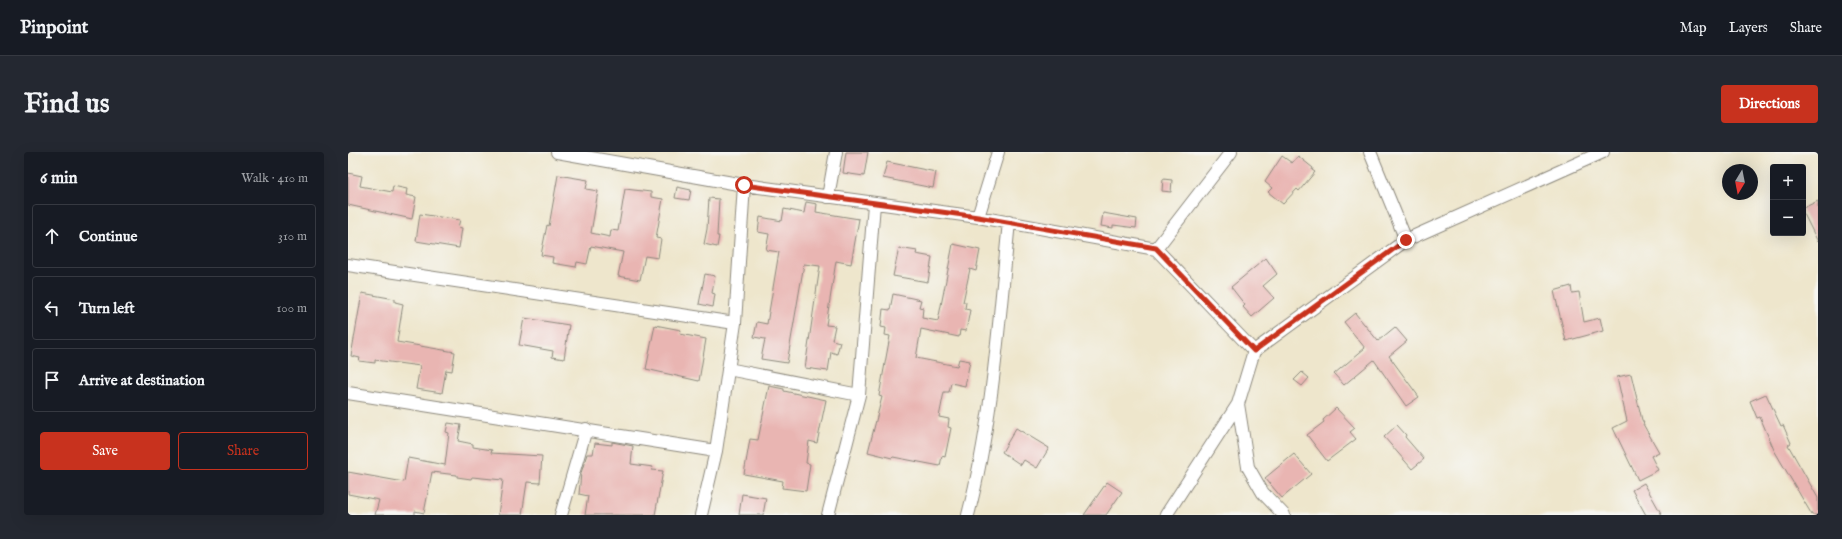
<!DOCTYPE html>
<meta charset="utf-8">
<style>
:root{--surface:#171b24;--page:#242831;--text:#f1f3f6;--muted:#9ea1a6;--line:#363941;--accent:#c8321e}
body{margin:0;font-family:"IM FELL English",serif;background:var(--page);color:var(--text)}
.controls{position:absolute;right:12px;top:12px;display:grid;overflow:hidden;border-radius:4px;box-shadow:0 4px 16px #0002}
.controls button{width:36px;height:36px;display:grid;place-items:center;padding:0;border:0;border-bottom:1px solid var(--line);background:var(--surface);color:var(--text);font:20px sans-serif}
.compass{position:absolute;left:1374px;top:12px;width:36px;height:36px;border-radius:50%;background:var(--surface);box-shadow:0 4px 16px #0002;rotate:190deg}
.stop{position:absolute;width:12px;height:12px;margin:-9px;border:3px solid #c8321e;border-radius:50%;background:#fff}
.stop.end{background:#c8321e;border-color:#fff;box-shadow:0 1px 4px #0008}
.list{margin:0;padding:0;list-style:none}
h2{display:flex;justify-content:space-between;align-items:center;height:52px;margin:0;padding:0 16px;font-size:17px}
h2 small{font-size:13px;font-weight:400;color:var(--muted)}
.list li{display:grid;grid-template-columns:26px 1fr auto;gap:12px;align-items:center;box-sizing:border-box;height:64px;margin:0 8px 8px;padding:0 8px;border:1px solid var(--line);border-radius:4px}
.list b{display:block;font-size:15px;white-space:nowrap}
.list em{font-size:13px;font-style:normal;color:var(--muted)}
.actions{display:flex;gap:8px;padding:12px 16px}
.actions a{flex:1;padding:9px 0;border:1px solid var(--accent);border-radius:4px;text-align:center;font-size:14px;color:var(--accent)}
.actions .main{background:var(--accent);color:#fff}
.icon{flex:none;width:22px;height:22px;fill:none;stroke:currentColor;stroke-width:2;stroke-linecap:round;stroke-linejoin:round}
.map{position:relative;flex:none;width:1470px;height:363px;overflow:hidden;border-radius:4px}
header{display:flex;align-items:center;gap:24px;box-sizing:border-box;height:56px;padding:0 20px;background:var(--surface);border-bottom:1px solid var(--line)}
header strong{font-size:19px}
nav{display:flex;gap:22px;margin-inline-start:auto;font-size:14px}
.intro{display:flex;align-items:center;justify-content:space-between;box-sizing:border-box;height:96px;padding:0 24px}
h1{margin:0;font-size:28px}
.button{padding:10px 18px;border-radius:4px;background:var(--accent);color:#fff;font-size:14px;font-weight:700}
main{display:flex;gap:24px;padding:0 24px}
aside{flex:1;background:var(--surface);border-radius:4px;box-shadow:0 4px 16px #0002}
.map>svg:first-child{display:block}
.building{fill:#e9b5b2}
.lines{fill:none;stroke-linecap:round;stroke-linejoin:round}
.street-casing{stroke:#8c887c;stroke-width:14}
.street{stroke:#fff;stroke-width:12}
.route{stroke:#c8321e;stroke-width:5}
</style>
<header>
<strong>Pinpoint</strong>
<nav><a>Map</a><a>Layers</a><a>Share</a></nav>
</header>
<div class="intro"><h1>Find us</h1><a class="button">Directions</a></div>
<main>
<aside>
<h2>6 min<small>Walk · 410 m</small></h2>
<ul class="list">
<li><svg class="icon" aria-label="ahead" viewBox="0 0 24 24"><path d="M12 20V5M6 11l6-6 6 6"/></svg><div><b>Continue</b></div><em>310 m</em></li>
<li><svg class="icon" aria-label="left" viewBox="0 0 24 24"><path d="M17 20v-9H6M10 6l-5 5 5 5"/></svg><div><b>Turn left</b></div><em>100 m</em></li>
<li><svg class="icon" aria-label="arrive" viewBox="0 0 24 24"><path d="M6 21V4h12l-3 4 3 4H6"/></svg><div><b>Arrive at destination</b></div></li>
</ul>
<div class="actions"><a class="main">Save</a><a>Share</a></div>
</aside>
<div class="map">
<svg width="1470" height="363" viewBox="0 0 1470 363">
<rect width="100%" height="100%" fill="#f6f6f2"/>
<filter id="ink" filterUnits="userSpaceOnUse"><feTurbulence type="fractalNoise" baseFrequency=".025" numOctaves="2"/><feDisplacementMap in="SourceGraphic" scale="8" xChannelSelector="R" yChannelSelector="G"/><feConvolveMatrix kernelMatrix="1 2 1 2 8 2 1 2 1" color-interpolation-filters="sRGB"/></filter>
<filter id="wash" filterUnits="userSpaceOnUse"><feTurbulence type="fractalNoise" baseFrequency=".012" numOctaves="4" result="noise"/><feDisplacementMap in="SourceGraphic" scale="16" xChannelSelector="R" yChannelSelector="G"/><feGaussianBlur stdDeviation="0.9" result="paint"/><feColorMatrix in="noise" values="0 0 0 0 0 0 0 0 0 0 0 0 0 0 0 0 0 1.4 0 .05"/><feComposite in="paint" operator="in"/></filter>
<g filter="url(#wash)">
<rect width="100%" height="100%" fill="#eee6cc"/>
<g id="blocks">
<path class="building" d="M498 0H520L516 24 495 21Z
M934 4 944 11 950 4 965 16 964 18 967 20 951 39 949 37 935 52 920 40 924 36 917 30Z
M539 10 588 20 585 36 535 26Z
M0 21 14 24 12 34 44 40 45 34 59 37 58 43 68 45 64 67 0 53Z
M210 23 240 28 238 37 250 39 243 81 262 85 263 78 270 79 277 37 303 40V45L315 47 308 86 313 87 310 106 297 104 292 128 270 124 275 100 243 94 239 112 229 110 228 115 204 111 205 105 193 103 199 73 201 74Z
M815 27 824 28 823 40 814 39Z
M329 35 343 38 341 48 327 46Z
M361 46 371 47 369 84H371L369 95 356 92 359 77Z
M1470 49V90L1455 60V56Z
M458 50 469 52 468 60 511 67 503 112 488 109 478 173 487 174 484 188 492 190 489 202 483 200 480 219 457 216 472 114 456 112 439 211 413 207 417 187 406 185 409 170 419 172 431 100 418 98 421 82 410 80 412 65 434 69 436 57 456 61Z
M755 61 789 67 788 76 765 73V76L753 74Z
M72 62 112 68 110 75 114 76 111 96 68 89Z
M605 92 632 98 628 119 622 117 615 150H618L617 157 622 158 618 179 612 178 611 185 573 177 568 206 609 214 611 207 622 209 617 234 603 231 601 240H596L591 265 601 267 600 275 603 276 597 305 594 304 592 314 545 305 544 306 520 300 534 245 531 244 542 184 537 183 538 176 533 175 535 157 542 158 545 142 573 148 571 155 575 156 574 166 590 169Z
M551 96 569 99 568 102 584 105 580 130 545 124Z
M918 106 929 122 915 134 926 146 904 165 895 155 897 153 883 135Z
M357 122 367 124 364 141 367 142 365 155 351 152Z
M1223 134 1224 141 1231 140 1236 170 1252 166 1255 179 1218 189 1206 139Z
M14 141 47 147V150L55 152 49 190 107 200 104 219 98 218 94 241 68 237 72 214 27 208V211L11 209 12 206 3 204Z
M1007 161 1030 189 1047 175 1059 189 1041 204 1071 245 1058 254 1026 208 996 233 986 222 1017 196 996 170Z
M176 166 221 173 216 207 204 205 205 199 171 193Z
M307 173 333 178 332 182 358 187 351 229 298 217Z
M954 220 961 226 954 234 946 228Z
M1283 222 1294 268 1296 271 1295 272 1311 300 1303 304 1310 318 1290 328 1265 276 1279 269 1269 225Z
M421 234 436 237V239L478 248 469 291 461 289 458 311 462 312 458 339 434 336 435 329 396 322 402 287 410 288Z
M1418 242 1433 274 1435 273 1443 291 1440 293 1470 346V363H1464L1426 298 1412 265 1409 266 1402 249Z
M988 256 1007 276 1002 280 1008 287 979 309 959 283 976 270 975 268Z
M100 271 113 273 110 289 125 292V295L144 298 143 301 194 304 192 331 179 330 174 363H150L155 328 124 325 123 327 109 325V323L84 320 76 361 67 359V363H27L31 348 0 342V320L56 330 60 306 97 313 101 281 98 280Z
M1049 273 1058 283 1057 285 1076 307 1064 317 1036 285Z
M668 276 701 296 689 316 676 308 673 313 654 300Z
M264 290 285 294 283 312 305 315 304 318 315 319 307 363H237L240 344 231 342 233 321 239 302H245L247 291 264 293Z
M946 302 963 322 934 346 917 326Z
M759 330 774 340 758 363H736Z
M1296 331 1314 363H1298L1284 338Z
M394 342 418 346 415 363H391Z"/>
</g>
</g>
<g filter="url(#ink)">
<use href="#blocks" fill-opacity="0" stroke="#8c887c" stroke-width="1"/>
<g class="lines">
<g class="street-casing">
<path id="street" d="M209 0 396 33 630 65 808 97 906 199
M1022 0 1058 88 1255 0
M480 45 488 0
M630 65 650 0
M808 97 883 0
M0 113 387 171
M380 217 511 243
M0 241 368 299
M890 252 900 315 915 341 936 363
M213 363 238 277
M353 363 368 299 387 171 396 33
M480 363 511 243 526 52
M620 363C645 268 651 168 661 70
M818 363 890 252 906 199 1058 88"/>
</g>
<use href="#street" class="street"/>
</g>
</g>
<g class="lines" filter="url(#ink)">
<path class="route" d="M396 33 630 65 808 96 906 199 1058 88"/>
</g>
</svg>
<div class="controls">
<button>+</button>
<button>−</button>
</div>
<svg class="compass" viewBox="-18 -18 36 36"><path d="M0-13l5 13h-10z" fill="#e53935"/><path d="M0 13l5-13h-10z" fill="#9ea1a6"/></svg>
<div class="stop" style="left:396px;top:33px"></div>
<div class="stop end" style="left:1058px;top:88px"></div>
</div>
</main>
